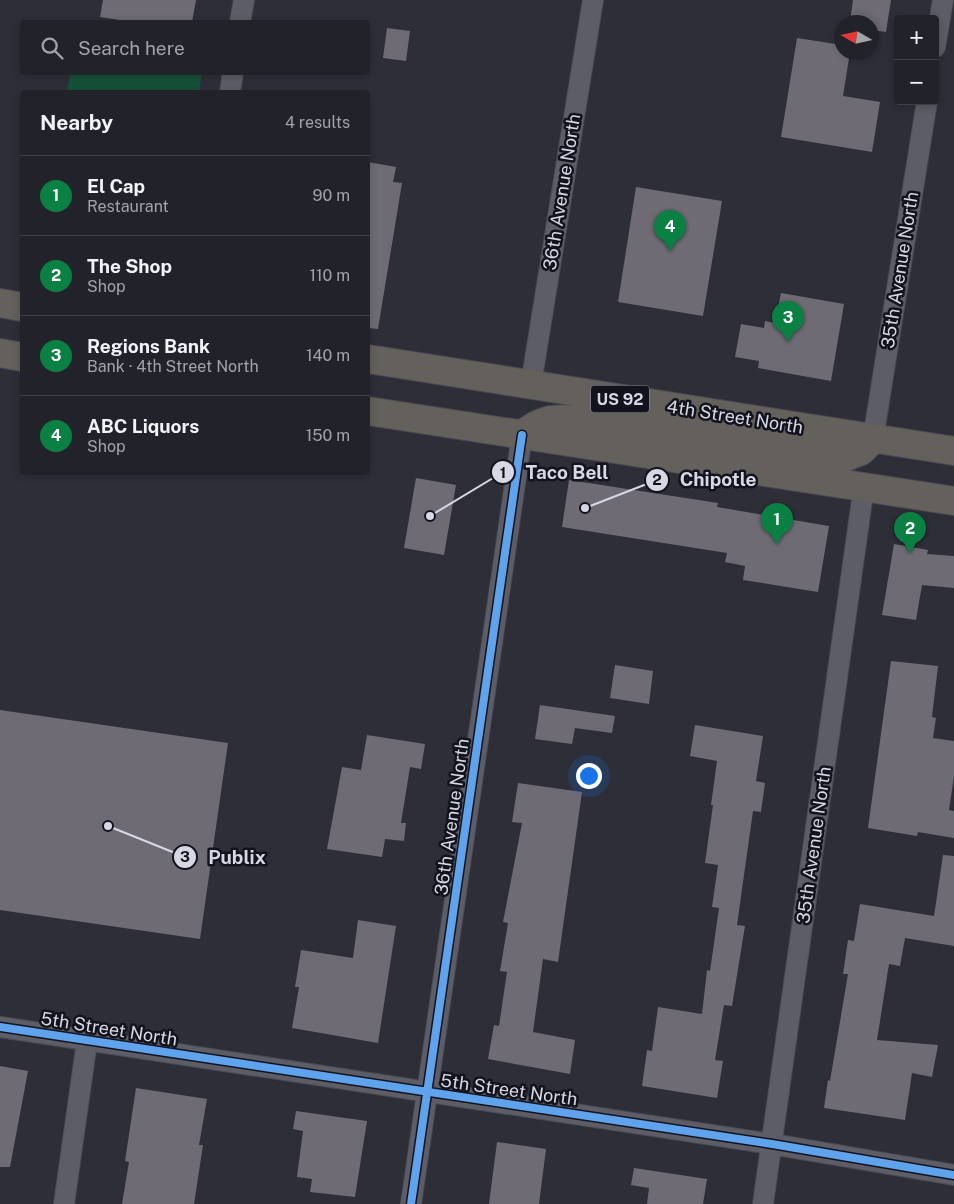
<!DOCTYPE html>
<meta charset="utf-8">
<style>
:root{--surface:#22222b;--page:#2e2f37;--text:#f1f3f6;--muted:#a2a4a9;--line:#3f3f47;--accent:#0b8043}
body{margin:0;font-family:"Public Sans",sans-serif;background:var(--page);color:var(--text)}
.controls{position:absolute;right:15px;top:15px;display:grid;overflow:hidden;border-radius:5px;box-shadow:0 2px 8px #0003}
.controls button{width:45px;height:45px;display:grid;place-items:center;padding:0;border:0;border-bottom:1px solid var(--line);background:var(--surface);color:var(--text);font:25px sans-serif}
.compass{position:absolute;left:834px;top:15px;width:45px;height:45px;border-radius:50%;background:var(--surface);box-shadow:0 2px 8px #0003;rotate:279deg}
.you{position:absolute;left:588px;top:775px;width:18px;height:18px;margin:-12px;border:4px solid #fff;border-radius:50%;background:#1a73e8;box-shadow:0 0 0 8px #1a73e833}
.badge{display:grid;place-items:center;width:32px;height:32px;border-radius:50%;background:var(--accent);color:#fff;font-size:16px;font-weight:700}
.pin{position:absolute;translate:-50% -41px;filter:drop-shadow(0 1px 2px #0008)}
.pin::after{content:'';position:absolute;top:26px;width:18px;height:15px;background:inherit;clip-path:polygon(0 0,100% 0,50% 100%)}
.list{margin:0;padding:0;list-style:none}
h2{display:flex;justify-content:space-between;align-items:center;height:65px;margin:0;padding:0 20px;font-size:21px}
h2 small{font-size:16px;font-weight:400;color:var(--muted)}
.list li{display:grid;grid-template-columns:32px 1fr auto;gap:15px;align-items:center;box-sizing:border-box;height:80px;padding:0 20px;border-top:1px solid var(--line)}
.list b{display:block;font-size:19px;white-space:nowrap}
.list p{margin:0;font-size:16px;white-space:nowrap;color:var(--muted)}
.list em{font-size:16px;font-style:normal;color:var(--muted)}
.icon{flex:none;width:28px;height:28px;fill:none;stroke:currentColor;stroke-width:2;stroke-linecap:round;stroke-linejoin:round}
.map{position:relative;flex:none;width:954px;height:1204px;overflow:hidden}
.search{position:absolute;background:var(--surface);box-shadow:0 2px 8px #0003;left:20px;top:20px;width:350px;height:55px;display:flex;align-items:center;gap:12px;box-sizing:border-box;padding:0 18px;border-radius:5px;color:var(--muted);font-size:19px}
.panel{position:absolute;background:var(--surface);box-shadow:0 2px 8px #0003;left:20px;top:90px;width:350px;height:385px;border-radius:5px}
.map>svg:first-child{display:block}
.green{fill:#155138}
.building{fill:#6e6b74}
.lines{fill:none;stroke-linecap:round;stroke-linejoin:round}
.street-casing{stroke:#4a4a53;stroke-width:22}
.primary-casing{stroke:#4a4a53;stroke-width:30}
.street{stroke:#5d5d67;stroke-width:20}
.primary{stroke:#64605c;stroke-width:28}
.cycleway-casing{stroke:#13131d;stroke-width:11}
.cycleway{stroke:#60a3ed;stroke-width:8}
.labels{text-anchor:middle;stroke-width:5;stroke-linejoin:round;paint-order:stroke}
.shield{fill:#13131d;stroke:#9c9daa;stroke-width:1}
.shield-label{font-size:16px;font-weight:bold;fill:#d7d8e6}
.street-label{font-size:18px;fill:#d7d8e6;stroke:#13131d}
.leader{fill:none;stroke:#d7d8e6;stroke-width:2}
.callout-dot{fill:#d7d8e6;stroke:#13131d;stroke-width:2}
.mark-label{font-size:15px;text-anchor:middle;font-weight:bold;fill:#111}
.callout-label{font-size:19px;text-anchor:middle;font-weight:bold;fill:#d7d8e6;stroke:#13131d;stroke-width:5;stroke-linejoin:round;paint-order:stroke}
</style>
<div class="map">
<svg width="954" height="1204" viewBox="0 0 954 1204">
<rect width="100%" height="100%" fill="#2e2e39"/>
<path class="green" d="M70 73V72L202 73 199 92H67Z"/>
<path class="building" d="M103 0H196L192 22H133L100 17Z
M853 0H891L886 32 872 30V22H850Z
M387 28 410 31 406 61 383 58Z
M797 38 842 45V52H850L843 96 880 102 872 152 781 137Z
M368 162 396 167 393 182 402 183 378 329 368 328Z
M636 187 722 201 703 316 618 302Z
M781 293 844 304 831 381 758 368 759 361 735 357 741 324 764 328 765 321 775 323Z
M416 478 456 485 444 555 404 548Z
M569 480 718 503 717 507 829 526 818 592 743 580 745 566 725 562 727 553 562 527Z
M894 544 928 550 927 554 954 556V588L922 585 916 620 882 615Z
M891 661 938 666 932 717 936 718 933 738 954 741V776L949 810 954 811V838L918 832 917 836 868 828Z
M615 665 653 671 649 704 610 698Z
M540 705 615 716 612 733 575 728 572 744 535 739Z
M0 710 228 743 200 939 0 910Z
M695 725 763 736 756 781 765 783 761 812 753 811 737 925 745 926 732 1006 724 1005 715 1060 723 1061 717 1098 642 1086 647 1050 652 1051 658 1007 702 1014 707 970 710 971 719 908 712 907 718 865 705 863 713 805H711L717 761 690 756Z
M367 735 425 744 421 769 410 767 401 823H406L404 841 385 839 382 857 327 849 342 767 361 770Z
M518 783 582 792 558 962 543 959 533 1032 575 1040 570 1074 488 1059 494 1025 499 1026 507 972 500 971 508 923 503 922 522 823 512 822Z
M943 855 954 856V946L905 938 900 966 889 964 877 1040 938 1045 932 1077 912 1073 905 1120 824 1108 828 1080 830 1081 848 974H843L848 940 854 941 860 904 934 916Z
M358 920 396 926 378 1043 292 1028 299 987H295L301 950 353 958Z
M0 1066 28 1071 10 1167H0Z
M136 1088 207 1099 199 1145H203L194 1204H122L129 1162 125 1161Z
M296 1111 367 1121 355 1197 310 1192 312 1179 297 1177 303 1131 293 1129Z
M497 1142 546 1149 539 1204H489Z
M634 1168 707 1179 703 1204H647L649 1188 631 1185Z"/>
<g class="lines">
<g class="street-casing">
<path id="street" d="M240 22 244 0
M935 47 943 0
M230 92 233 72
M531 384 593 0
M873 439 927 101
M0 1027 772 1144 954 1175
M64 1204 87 1041
M411 1204 522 435
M763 1204 864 486"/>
</g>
<g class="primary-casing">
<path id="primary" d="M0 303 22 307
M0 353 22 357
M368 359 954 451
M368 411 954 501
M522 435C544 416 557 419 585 420L846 457 861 451 873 439"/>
</g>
<use href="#street" class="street"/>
<use href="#primary" class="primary"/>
<g class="cycleway-casing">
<path id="cycleway" d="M0 1027 772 1144 954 1175
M411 1204 522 435"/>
</g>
<use href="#cycleway" class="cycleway"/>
</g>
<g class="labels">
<rect class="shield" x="591" y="385.5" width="58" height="27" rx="4"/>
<g class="shield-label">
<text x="620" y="405">US 92</text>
</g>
<g class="street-label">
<text transform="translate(562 192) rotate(-81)" y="6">36th Avenue North</text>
<text transform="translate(900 270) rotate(-81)" y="6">35th Avenue North</text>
<text transform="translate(735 417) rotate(9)" y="6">4th Street North</text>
<text transform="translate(452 817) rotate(-82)" y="6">36th Avenue North</text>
<text transform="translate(814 845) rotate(-82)" y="6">35th Avenue North</text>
<text transform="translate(109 1029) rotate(9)" y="6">5th Street North</text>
<text transform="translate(509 1090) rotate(8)" y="6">5th Street North</text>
</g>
</g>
<path class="leader" d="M430 516L503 472M585 508L657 480M108 826L185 857"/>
<g class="callout-dot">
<circle cx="430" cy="516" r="5"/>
<circle cx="585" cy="508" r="5"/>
<circle cx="108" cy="826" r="5"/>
<circle cx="503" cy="472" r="12"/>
<circle cx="657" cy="480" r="12"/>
<circle cx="185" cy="857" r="12"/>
</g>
<g class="mark-label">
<text x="503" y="478">1</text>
<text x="657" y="485">2</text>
<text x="185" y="862">3</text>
</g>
<g class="callout-label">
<text x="567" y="479">Taco Bell</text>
<text x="718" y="486">Chipotle</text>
<text x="237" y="864">Publix</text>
</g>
</svg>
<div class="controls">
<button>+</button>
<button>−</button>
</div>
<svg class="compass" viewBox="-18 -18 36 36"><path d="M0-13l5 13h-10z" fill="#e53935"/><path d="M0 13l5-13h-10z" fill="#a2a4a9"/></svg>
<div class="you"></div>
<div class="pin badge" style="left:777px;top:544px">1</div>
<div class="pin badge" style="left:910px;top:553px">2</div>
<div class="pin badge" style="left:788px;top:342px">3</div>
<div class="pin badge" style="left:670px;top:251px">4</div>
<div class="search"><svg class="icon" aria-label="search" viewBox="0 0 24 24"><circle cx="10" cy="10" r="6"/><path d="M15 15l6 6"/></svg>Search here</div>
<section class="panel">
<h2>Nearby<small>4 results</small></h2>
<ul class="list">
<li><span class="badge">1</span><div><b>El Cap</b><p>Restaurant</p></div><em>90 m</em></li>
<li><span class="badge">2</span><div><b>The Shop</b><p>Shop</p></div><em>110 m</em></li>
<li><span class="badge">3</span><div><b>Regions Bank</b><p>Bank · 4th Street North</p></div><em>140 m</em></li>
<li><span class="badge">4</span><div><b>ABC Liquors</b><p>Shop</p></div><em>150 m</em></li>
</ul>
</section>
</div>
